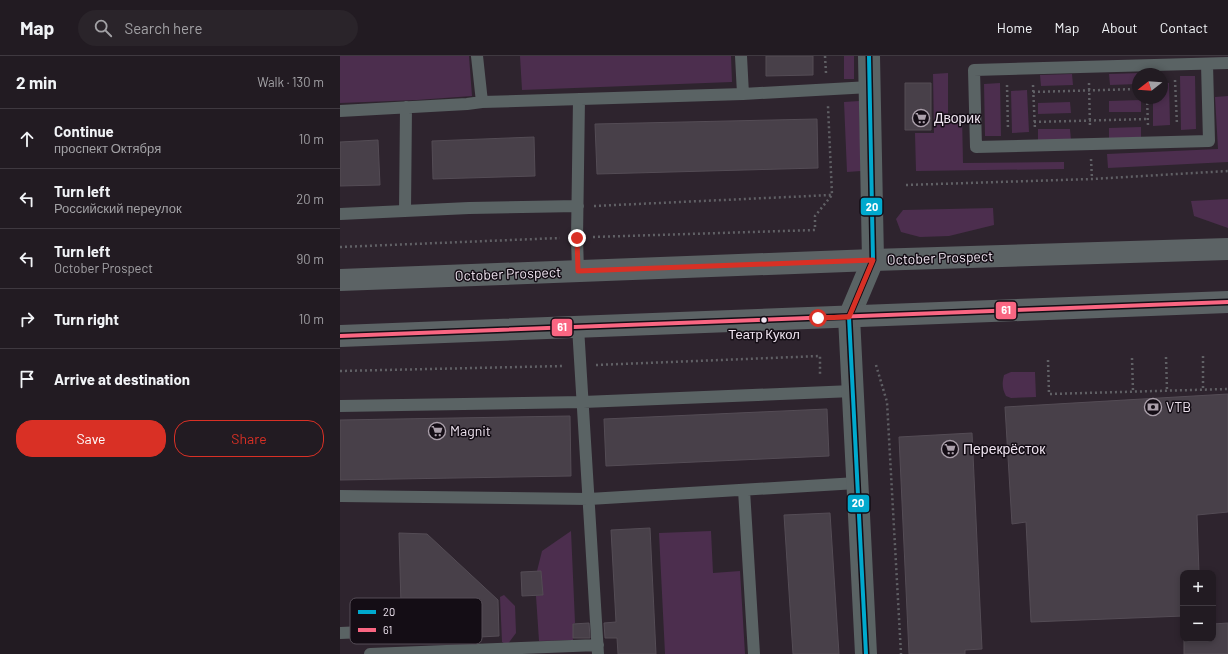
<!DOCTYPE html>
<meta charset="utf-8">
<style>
:root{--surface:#221b22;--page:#2a242a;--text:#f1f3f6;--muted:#a2a1a5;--line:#3f3940;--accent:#d93025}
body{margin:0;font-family:Barlow,sans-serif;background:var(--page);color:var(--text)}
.controls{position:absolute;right:12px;bottom:12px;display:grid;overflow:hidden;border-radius:8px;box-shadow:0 2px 6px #0003}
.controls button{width:36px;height:36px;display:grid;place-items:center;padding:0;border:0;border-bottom:1px solid var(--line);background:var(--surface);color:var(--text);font:20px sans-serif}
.compass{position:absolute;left:792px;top:12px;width:36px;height:36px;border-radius:50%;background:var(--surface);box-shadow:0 2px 6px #0003;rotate:253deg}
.stop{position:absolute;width:12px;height:12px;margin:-9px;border:3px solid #d93025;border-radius:50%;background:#fff}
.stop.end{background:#d93025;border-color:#fff;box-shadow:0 1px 4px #0008}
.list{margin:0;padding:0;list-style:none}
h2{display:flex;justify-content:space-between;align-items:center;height:52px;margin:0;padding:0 16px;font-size:17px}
h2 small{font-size:13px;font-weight:400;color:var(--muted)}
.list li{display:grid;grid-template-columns:26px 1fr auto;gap:12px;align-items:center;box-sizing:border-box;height:60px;padding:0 16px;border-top:1px solid var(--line)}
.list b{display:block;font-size:15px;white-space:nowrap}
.list p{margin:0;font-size:13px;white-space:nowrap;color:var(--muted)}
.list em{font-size:13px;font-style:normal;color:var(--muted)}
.actions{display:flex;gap:8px;padding:12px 16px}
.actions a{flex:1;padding:9px 0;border:1px solid var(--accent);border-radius:16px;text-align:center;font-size:14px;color:var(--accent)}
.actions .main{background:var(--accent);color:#fff}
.icon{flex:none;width:22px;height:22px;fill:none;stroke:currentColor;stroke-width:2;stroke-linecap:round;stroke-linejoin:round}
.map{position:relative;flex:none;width:888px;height:598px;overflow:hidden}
header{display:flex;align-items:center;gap:24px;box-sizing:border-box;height:56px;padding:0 20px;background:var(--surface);border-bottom:1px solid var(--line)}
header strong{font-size:19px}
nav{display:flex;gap:22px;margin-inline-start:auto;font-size:14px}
.search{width:280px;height:36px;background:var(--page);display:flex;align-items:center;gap:10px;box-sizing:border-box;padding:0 14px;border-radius:22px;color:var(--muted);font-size:15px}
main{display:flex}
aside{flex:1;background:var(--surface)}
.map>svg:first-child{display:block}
.green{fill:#4c2e4e}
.building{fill:#484049;stroke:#544c55}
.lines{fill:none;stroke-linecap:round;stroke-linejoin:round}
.path{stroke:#606065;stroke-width:2.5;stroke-dasharray:2 3;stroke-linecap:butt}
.service{stroke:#5a6364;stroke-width:12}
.minor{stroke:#5a6364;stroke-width:22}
.primary{stroke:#5c6365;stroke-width:22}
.bus-1-casing{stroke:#140d15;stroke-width:7}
.bus-2-casing{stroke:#140d15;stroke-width:7}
.bus-1{stroke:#00a9ce;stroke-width:4}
.bus-2{stroke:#fa6682;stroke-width:4}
.route{stroke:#d93025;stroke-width:5}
.bus-dot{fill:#eee3ef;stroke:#140d15;stroke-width:1.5}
.labels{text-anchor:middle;stroke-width:3;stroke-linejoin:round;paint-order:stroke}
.bus-label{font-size:13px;fill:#eee3ef;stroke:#140d15}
.poi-label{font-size:14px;fill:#eee3ef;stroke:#140d15;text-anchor:start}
.street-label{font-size:14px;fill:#eee3ef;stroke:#140d15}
.key{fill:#140d15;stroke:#554d56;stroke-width:1}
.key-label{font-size:11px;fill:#eee3ef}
.line-badge{stroke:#140d15;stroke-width:1.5}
.badge-label{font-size:11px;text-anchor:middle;font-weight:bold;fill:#fff}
</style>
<header>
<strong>Map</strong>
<div class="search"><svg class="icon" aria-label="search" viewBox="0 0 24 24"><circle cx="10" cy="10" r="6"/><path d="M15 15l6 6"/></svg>Search here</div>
<nav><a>Home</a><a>Map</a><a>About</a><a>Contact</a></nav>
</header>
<main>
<aside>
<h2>2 min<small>Walk · 130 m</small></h2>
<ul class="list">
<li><svg class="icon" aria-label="ahead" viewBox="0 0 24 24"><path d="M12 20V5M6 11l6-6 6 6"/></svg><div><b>Continue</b><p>проспект Октября</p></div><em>10 m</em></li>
<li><svg class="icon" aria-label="left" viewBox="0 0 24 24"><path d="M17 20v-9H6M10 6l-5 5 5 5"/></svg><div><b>Turn left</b><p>Российский переулок</p></div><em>20 m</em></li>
<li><svg class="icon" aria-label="left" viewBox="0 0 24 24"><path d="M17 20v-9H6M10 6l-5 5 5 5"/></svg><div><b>Turn left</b><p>October Prospect</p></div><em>90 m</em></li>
<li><svg class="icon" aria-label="right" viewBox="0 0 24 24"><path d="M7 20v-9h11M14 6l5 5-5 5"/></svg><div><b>Turn right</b></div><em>10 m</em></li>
<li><svg class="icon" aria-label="arrive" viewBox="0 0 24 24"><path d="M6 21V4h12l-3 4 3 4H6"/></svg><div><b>Arrive at destination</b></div></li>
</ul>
<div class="actions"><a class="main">Save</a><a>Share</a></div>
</aside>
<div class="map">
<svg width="888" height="598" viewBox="0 0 888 598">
<rect width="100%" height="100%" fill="#2e242e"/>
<path class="green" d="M0 0H129L132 40 77 44 0 47Z
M180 0H391L392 26 182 34Z
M504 0H514V23H504Z
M608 17V58L622 59 623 107 724 106V113L576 115 575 77H594L593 18Z
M801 17 798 18V28L770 29 769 18Z
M732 18 733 29 701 30 700 19Z
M840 20H855L856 73 841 74Z
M660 27 661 80H645L644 28Z
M822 27H829L830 69 813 70V42H822Z
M687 34 689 76 672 77 671 35Z
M888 40V106L768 112 767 98 878 93 875 41Z
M801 44V56H769V45Z
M519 45 521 115 507 116 504 46Z
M730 46 731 57 698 58V47Z
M801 71V83H769V72Z
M698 73H730L731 84H698Z
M888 143V172L854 160 851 145Z
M653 152 654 169 609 180 580 181 561 176 556 163 563 154Z
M671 316H695L696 341 671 342 666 340C662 333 662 327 664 319Z
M231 475 235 567 233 568V584L199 585 196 540 203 539 201 515H197L202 495Z
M371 475 373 517 400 515 405 598H325L319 477Z
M164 539 175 550 176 577 167 589 162 586 160 541Z"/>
<path class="building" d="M426 0H473V19L426 20Z
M565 27H591V74H565Z
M477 63 478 112 257 118 255 68Z
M194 81 195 120 93 123 92 85Z
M38 84 40 129 0 130V86Z
M888 338V456L857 459 859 517H843V560L691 566 686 466 672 468 665 351Z
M487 353 489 400 266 410 264 363Z
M230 360 231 420 0 424V364Z
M632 377 642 593 625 594V598H569L559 381Z
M490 457 499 598H453L444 459Z
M310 472 316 598H278L277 582H265L264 567 276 566 271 474Z
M59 477 87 478 158 544 159 580 62 585Z
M201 515 203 539 182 540 181 516Z
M249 567 250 582H233V568Z
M888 567V598H844V583H873V568Z"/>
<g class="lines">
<path class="path" d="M485 0 486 17
M835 24 837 69
M749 27 750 72
M667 29 668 74
M693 29 695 74
M693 36 798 33
M807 42 808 70
M694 66 808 63
M751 103 752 123
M566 129 752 123 888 115
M254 150 491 139
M253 181 475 174V160L492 139 488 50
M0 191 220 182
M863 300V333
M826 301 827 334
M792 302 793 335
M708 304 709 338 888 333
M256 309 480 300V319
M536 309 547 346 561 598
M0 315 223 310"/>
<path class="service" d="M137 0 142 46
M401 0 403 38
M867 8 869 85 636 91 634 14 888 7
M0 55 127 48 142 46 403 38 530 31
M65 155 66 51
M0 158 129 152 238 150
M238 215 237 182 239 43
M238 271 258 598
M0 350 243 346 513 335
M404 434 414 598
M0 440 249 443 517 427
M0 577 47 575
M30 598 258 589"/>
<path class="minor" d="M526 598 509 261 533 204 529 0"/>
<path class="primary" d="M0 224 533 204 888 193
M0 280 888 246"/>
<g class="bus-1-casing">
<path id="bus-1" d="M526 598 509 261 533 204 529 0"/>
</g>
<g class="bus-2-casing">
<path id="bus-2" d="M0 280 888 246"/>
</g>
<use href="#bus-1" class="bus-1"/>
<use href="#bus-2" class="bus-2"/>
</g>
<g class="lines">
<path class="route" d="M237 182 238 215 533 204 509 261 478 262"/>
</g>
<defs>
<g id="supermarket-ring" transform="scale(0.9)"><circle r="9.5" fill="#140d15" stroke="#aba0ab" stroke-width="1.5"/><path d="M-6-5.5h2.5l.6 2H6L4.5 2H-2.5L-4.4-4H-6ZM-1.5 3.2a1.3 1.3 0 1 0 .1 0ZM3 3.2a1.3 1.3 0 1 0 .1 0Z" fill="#aba0ab"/></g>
<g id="bank-ring" transform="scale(0.9)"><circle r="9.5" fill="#140d15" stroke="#aba0ab" stroke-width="1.5"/><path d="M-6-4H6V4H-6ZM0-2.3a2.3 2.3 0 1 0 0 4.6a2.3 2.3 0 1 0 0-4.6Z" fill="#aba0ab"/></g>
</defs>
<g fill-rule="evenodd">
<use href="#supermarket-ring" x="581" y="62"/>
<use href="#bank-ring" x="813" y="351"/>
<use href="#supermarket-ring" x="97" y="375"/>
<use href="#supermarket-ring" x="610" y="393"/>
</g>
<circle class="bus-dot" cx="424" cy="264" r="3.5"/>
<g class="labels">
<g class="bus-label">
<text x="424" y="283">Театр Кукол</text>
</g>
<g class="poi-label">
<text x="594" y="67">Дворик</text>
<text x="826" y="356">VTB</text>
<text x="110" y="380">Magnit</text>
<text x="623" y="398">Перекрёсток</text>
</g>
<g class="street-label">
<text transform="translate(600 202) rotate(-2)" y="5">October Prospect</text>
<text transform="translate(168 218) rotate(-2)" y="5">October Prospect</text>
</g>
</g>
<rect x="10" y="542" width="132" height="46" rx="6" class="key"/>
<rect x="18" y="554" width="18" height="4" fill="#00a9ce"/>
<rect x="18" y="572" width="18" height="4" fill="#fa6682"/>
<g class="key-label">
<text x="43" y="560">20</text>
<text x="43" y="578">61</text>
</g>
<g class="line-badge">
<rect x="520" y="141" width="23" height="19" rx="4" fill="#00a9ce"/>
<rect x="655" y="245" width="22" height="19" rx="4" fill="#fa6682"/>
<rect x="211" y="262" width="22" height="19" rx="4" fill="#fa6682"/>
<rect x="507" y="438" width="23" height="19" rx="4" fill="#00a9ce"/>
</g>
<g class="badge-label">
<text x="532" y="155">20</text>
<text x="666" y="258">61</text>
<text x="222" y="275">61</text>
<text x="518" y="451">20</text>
</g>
</svg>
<div class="controls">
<button>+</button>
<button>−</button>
</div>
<svg class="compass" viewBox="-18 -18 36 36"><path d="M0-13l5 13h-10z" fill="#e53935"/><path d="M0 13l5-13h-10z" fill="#a2a1a5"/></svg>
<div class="stop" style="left:478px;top:262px"></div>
<div class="stop end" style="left:237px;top:182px"></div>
</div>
</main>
